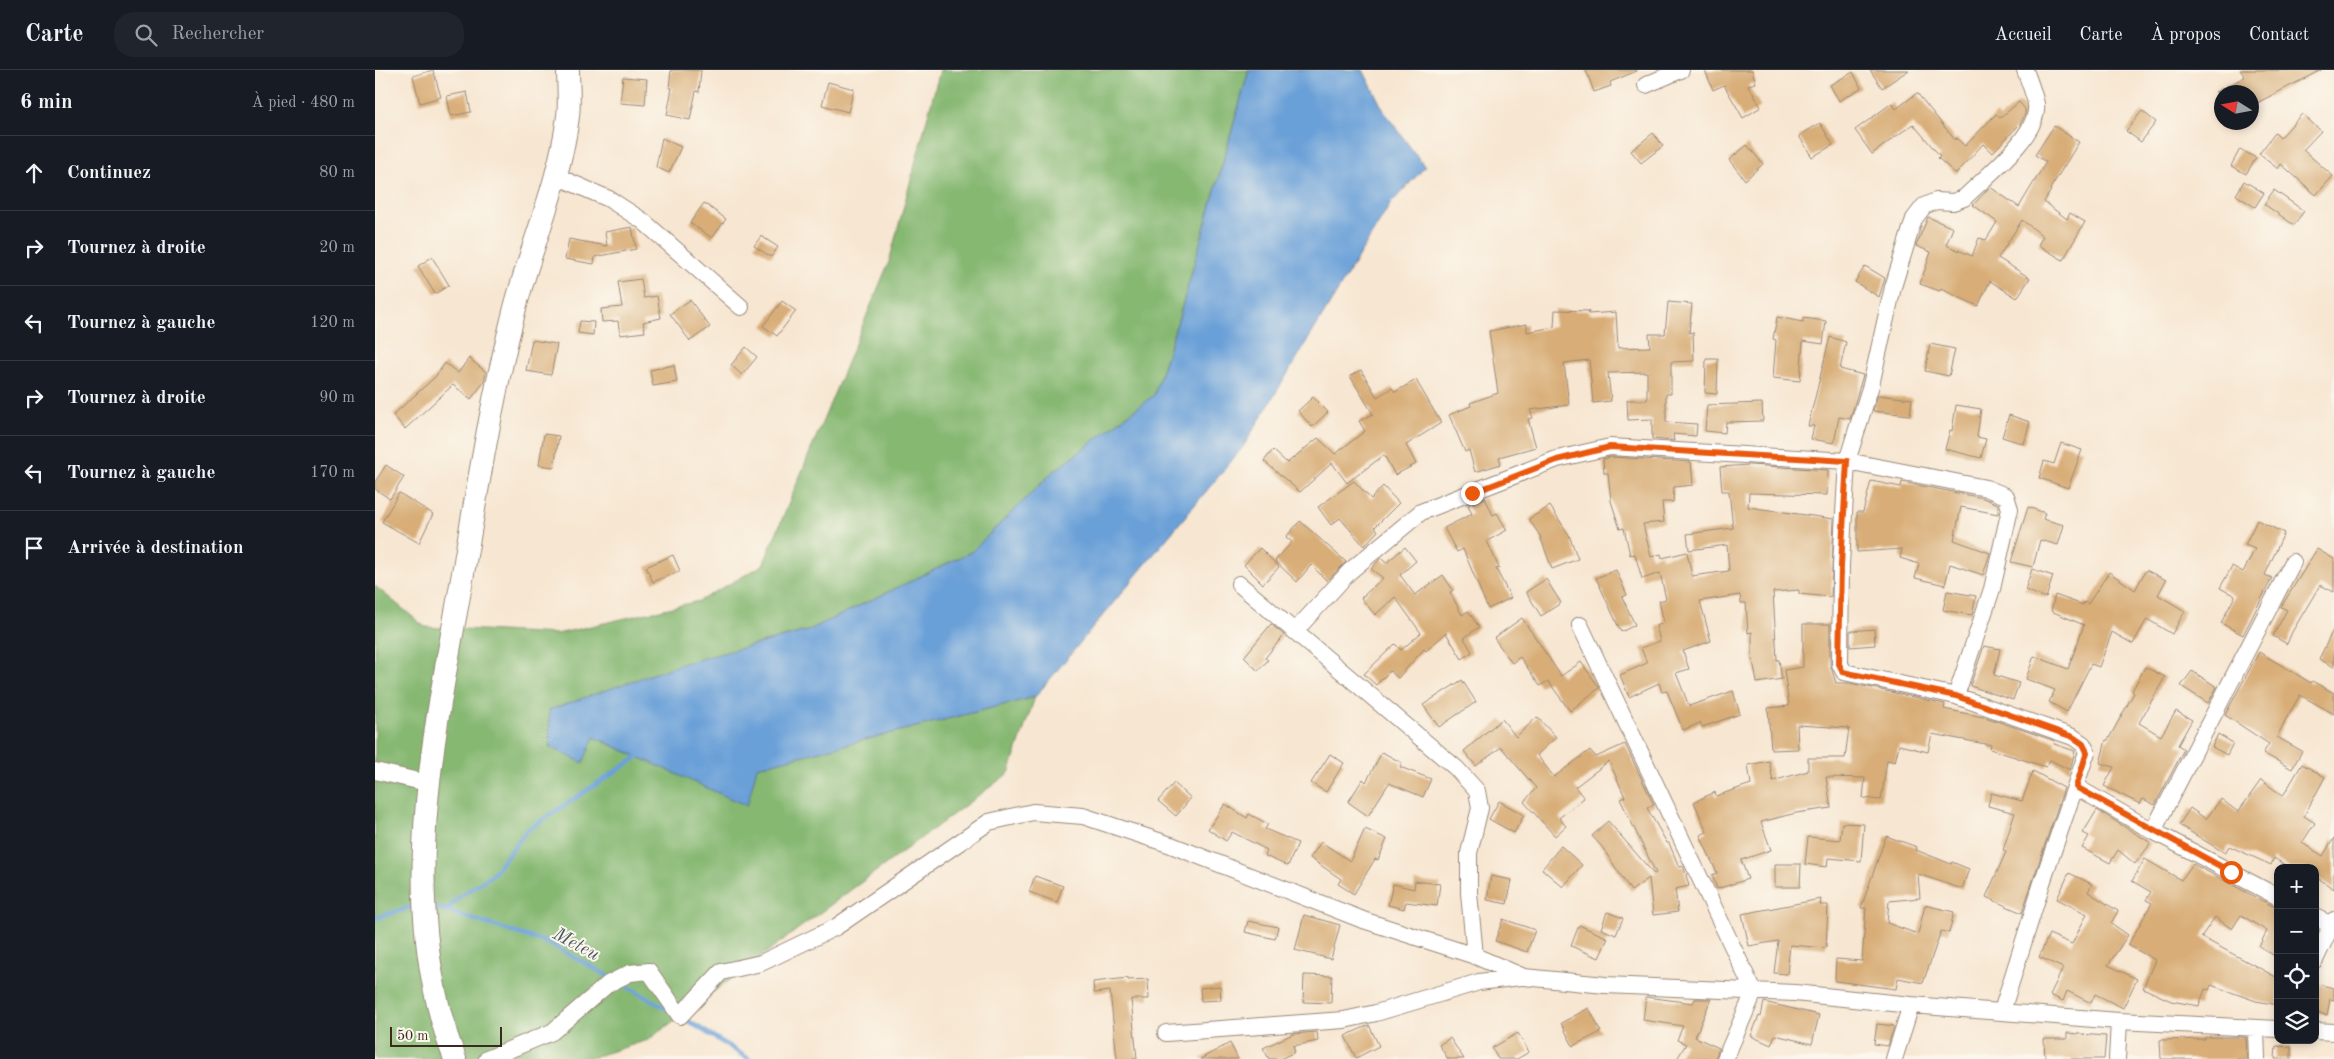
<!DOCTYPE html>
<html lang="fr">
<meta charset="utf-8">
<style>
:root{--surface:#171b24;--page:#20242c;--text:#f1f3f6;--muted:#9ea1a6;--line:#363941}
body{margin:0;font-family:"Old Standard TT",serif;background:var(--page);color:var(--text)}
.controls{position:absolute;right:15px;bottom:15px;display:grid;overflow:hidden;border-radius:10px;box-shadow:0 2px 8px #0003}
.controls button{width:45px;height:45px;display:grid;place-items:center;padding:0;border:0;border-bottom:1px solid var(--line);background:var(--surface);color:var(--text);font:25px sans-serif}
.compass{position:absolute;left:1839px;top:15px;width:45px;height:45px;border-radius:50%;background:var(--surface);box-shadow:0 2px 8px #0003;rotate:281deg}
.scale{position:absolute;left:15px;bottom:12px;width:112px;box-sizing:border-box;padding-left:5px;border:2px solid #3b2a1e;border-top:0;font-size:14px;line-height:18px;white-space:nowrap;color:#3b2a1e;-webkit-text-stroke:4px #fbf7ec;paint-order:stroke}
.stop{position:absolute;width:15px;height:15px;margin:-11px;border:4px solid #ea580c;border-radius:50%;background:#fff}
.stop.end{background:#ea580c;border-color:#fff;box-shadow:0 1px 5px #0008}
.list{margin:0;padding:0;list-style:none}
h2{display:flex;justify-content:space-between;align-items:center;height:65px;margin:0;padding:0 20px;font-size:21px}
h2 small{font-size:16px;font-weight:400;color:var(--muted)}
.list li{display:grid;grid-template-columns:32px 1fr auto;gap:15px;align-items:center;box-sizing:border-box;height:75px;padding:0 20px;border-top:1px solid var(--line)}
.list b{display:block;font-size:19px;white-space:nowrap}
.list em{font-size:16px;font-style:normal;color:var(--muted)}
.icon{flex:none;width:28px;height:28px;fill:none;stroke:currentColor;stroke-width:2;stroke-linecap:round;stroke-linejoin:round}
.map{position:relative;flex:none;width:1959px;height:989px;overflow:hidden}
header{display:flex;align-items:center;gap:30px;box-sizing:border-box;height:70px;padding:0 25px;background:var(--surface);border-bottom:1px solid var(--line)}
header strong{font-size:24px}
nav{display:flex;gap:28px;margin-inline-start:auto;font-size:18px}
.search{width:350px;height:45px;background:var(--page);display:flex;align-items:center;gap:12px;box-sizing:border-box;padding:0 18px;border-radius:20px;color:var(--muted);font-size:19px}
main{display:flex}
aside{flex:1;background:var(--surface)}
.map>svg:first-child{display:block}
.forest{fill:#86b872;stroke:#607148}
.water{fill:#6ba0d8;stroke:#53657b}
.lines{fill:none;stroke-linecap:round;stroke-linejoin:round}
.stream{stroke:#6ba0d8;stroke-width:4.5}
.building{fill:#d8ad77}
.street-casing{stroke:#998878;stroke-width:18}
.secondary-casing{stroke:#998878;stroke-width:24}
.street{stroke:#fff;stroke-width:16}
.secondary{stroke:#fff;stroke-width:22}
.route{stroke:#ea580c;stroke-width:6}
.labels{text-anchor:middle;stroke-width:4;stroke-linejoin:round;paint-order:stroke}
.water-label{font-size:19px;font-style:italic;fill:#4e5968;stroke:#fbf7ec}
</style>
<header>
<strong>Carte</strong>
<div class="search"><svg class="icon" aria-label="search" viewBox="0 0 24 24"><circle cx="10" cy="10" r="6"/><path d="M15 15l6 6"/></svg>Rechercher</div>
<nav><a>Accueil</a><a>Carte</a><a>À propos</a><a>Contact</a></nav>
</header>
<main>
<aside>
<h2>6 min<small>À pied · 480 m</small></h2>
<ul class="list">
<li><svg class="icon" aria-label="ahead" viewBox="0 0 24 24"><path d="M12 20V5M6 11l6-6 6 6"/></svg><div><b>Continuez</b></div><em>80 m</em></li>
<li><svg class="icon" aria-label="right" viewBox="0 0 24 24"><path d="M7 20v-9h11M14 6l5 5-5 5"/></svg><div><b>Tournez à droite</b></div><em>20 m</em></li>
<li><svg class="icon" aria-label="left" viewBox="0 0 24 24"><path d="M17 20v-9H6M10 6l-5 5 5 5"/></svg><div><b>Tournez à gauche</b></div><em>120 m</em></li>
<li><svg class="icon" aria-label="right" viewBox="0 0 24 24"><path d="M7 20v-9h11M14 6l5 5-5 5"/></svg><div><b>Tournez à droite</b></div><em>90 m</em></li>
<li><svg class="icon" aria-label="left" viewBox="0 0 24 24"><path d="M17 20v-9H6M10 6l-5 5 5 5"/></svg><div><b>Tournez à gauche</b></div><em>170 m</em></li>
<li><svg class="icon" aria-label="arrive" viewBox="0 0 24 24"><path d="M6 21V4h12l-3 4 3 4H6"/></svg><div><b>Arrivée à destination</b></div></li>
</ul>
</aside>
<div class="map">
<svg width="1959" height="989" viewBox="0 0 1959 989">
<rect width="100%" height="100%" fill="#fbf7ec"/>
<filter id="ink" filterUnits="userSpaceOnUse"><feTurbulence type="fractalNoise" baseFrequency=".02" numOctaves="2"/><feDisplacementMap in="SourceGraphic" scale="10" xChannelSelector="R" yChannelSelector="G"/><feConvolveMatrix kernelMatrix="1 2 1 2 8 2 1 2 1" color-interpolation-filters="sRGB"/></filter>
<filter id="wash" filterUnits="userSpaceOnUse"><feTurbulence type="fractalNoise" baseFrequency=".0096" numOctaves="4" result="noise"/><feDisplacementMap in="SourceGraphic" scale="20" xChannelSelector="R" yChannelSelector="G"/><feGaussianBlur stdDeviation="1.12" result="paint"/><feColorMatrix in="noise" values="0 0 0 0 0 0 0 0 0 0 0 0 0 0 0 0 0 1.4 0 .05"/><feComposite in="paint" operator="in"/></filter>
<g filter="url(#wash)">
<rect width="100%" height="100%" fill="#f7e6d1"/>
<path class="forest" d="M565 0H874L805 244 779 325 679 401 596 482 432 561 306 594 219 667 372 735 381 697 660 627 634 703 273 970 212 989H0V516L50 557 182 564 324 531 388 495 514 192Z"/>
<path class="water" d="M874 0H988L1010 43 1050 97 1016 133 868 377 660 627 382 697 372 736 219 667 208 693 175 677 174 640 306 594 432 561 596 482 679 401 779 325 805 244Z"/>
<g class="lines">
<path class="stream" d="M57 836 173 873 237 908
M71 840 84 827 117 805 152 760 267 684
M0 848 43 835
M244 912 294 940
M307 947 374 989"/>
</g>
<g id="blocks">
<path class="building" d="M58 0 66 27 45 33 38 6Z
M296 0H326L324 22 321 21 315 50 292 45 297 18H294Z
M1211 0H1262V1L1235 12 1236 16 1219 22Z
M1330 0H1377L1381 13 1373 15 1386 37 1368 48 1349 15 1338 20Z
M1495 0H1534L1507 18Z
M1865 0H1946L1876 36V22H1840L1870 7Z
M1478 2 1486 18 1464 31 1455 15Z
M248 7 272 9 270 35 245 33Z
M453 12 479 19 473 42 447 35Z
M92 22 96 42 76 46 72 26Z
M1542 23 1580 70 1581 68 1590 76 1621 44 1625 48 1644 32 1650 39V44L1646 53 1617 83 1608 74 1581 104 1563 88 1565 86 1538 54 1497 84 1480 60 1517 33 1521 39Z
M1767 41 1781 52 1766 72 1751 61Z
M1927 44 1946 61 1928 80 1958 106 1941 125 1906 94 1903 99 1884 84 1900 63 1905 68Z
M1445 53 1458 75 1437 87 1424 66Z
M1679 56 1704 72 1675 119 1676 120 1669 132 1692 149 1695 143 1710 152 1688 190 1663 175 1668 166 1647 150 1623 188 1655 208 1642 228 1615 211 1603 236 1566 219 1565 221 1545 214 1556 182 1541 176 1553 147 1578 158 1571 175 1597 186 1604 168 1611 170 1622 152 1598 135 1615 117 1644 137 1671 92 1660 85Z
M1278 63 1288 76 1266 93 1256 81Z
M287 68 306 77 294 103 281 97Z
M1372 75 1388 94 1370 110 1354 90Z
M1865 79 1881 88 1871 104 1856 96Z
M1869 111 1889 123 1880 137 1861 125Z
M1899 120 1929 141 1919 155 1889 134Z
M329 133 351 149 337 168 315 153Z
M257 157 261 179 220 187 219 194 190 189 194 169 232 176 230 162Z
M386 166 403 177 396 187 379 176Z
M57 187 74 215 60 224 43 196Z
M1490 196 1510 208 1504 227 1480 212Z
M266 209 269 228 282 226 286 248 268 252 270 262 245 265 243 251 227 252 226 239 247 237 243 212Z
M315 230 335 257 315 271 295 244Z
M407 231 421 241 402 266 388 256Z
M1293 232 1317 234 1314 263 1318 262 1319 291 1296 292V324H1291V352L1322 354 1321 366 1298 364 1299 371 1277 369V349L1253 350 1252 330H1272V302L1233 303 1236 331 1218 333 1214 290 1189 293 1194 335 1155 340 1158 348 1153 349 1161 377 1124 387 1126 394 1100 402 1094 380 1090 382 1074 345 1096 336 1095 333 1123 323 1114 261 1152 254V262L1179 257 1180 240 1214 241 1213 244 1241 242 1243 278 1275 277 1274 264H1290Z
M1402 247 1428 252V248L1451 251 1448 274 1428 271 1425 311 1398 308 1401 270 1398 269Z
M205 251 219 252 218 265 203 263Z
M1455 267 1471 272 1465 299 1488 305 1475 349 1464 347 1459 373 1436 369 1439 356H1433Z
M157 270 182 274 176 305 151 301Z
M1555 274 1580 279 1574 306 1550 301Z
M371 277 382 287 367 305 356 295Z
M94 288 111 302 109 312 96 329 78 315 30 359 18 345 60 307 70 293 83 303Z
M1331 289H1343L1342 324 1330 323Z
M299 295 302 312 278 316 275 300Z
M986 300 1002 327 1017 318 1020 322 1041 310 1066 353 1031 375 1041 394 1020 405 1009 385 972 413 957 393 925 422 889 391 898 380 912 393 943 368 960 384 990 361 984 351 998 344 975 306Z
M1503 325 1537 329 1535 345 1498 341Z
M938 327 953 342 937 357 923 341Z
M1387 333 1388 351 1351 352 1350 363 1330 361 1332 335Z
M1581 335 1606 339 1602 367 1611 369 1606 388 1570 379 1575 360 1577 361Z
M1634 345 1655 352 1649 374 1627 367Z
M169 364 184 366 179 397 164 395Z
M1686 373 1707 380 1693 418 1664 408 1669 391 1679 394Z
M1236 387 1316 392 1318 415 1299 417 1298 432H1287L1289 452 1268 454 1276 487 1286 484 1287 488 1312 482 1317 506 1354 501 1352 475 1314 480 1312 464 1358 458 1354 421H1347L1345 397 1374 395 1453 400 1452 425 1374 423 1373 437 1459 449 1456 527 1424 524V520L1398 522 1402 590H1404L1407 609 1382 613 1377 585V562L1373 563 1371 533H1366L1365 525 1325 531 1336 571 1308 581 1314 599 1301 603 1314 636 1358 621 1365 644 1327 657 1325 653 1308 660 1292 621 1287 622 1284 613 1254 627 1245 605 1272 593 1266 578 1285 571 1281 556 1289 553 1284 531 1291 529 1285 503 1267 509 1260 484 1255 485 1249 458 1245 459 1236 431 1233 403H1229L1228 389Z
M11 395 29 407 15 429 0 419V412Z
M979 411 996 429 1008 416 1024 433 1000 457 1003 461 989 476 965 448 956 455 943 437Z
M1496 411 1526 417 1527 412 1608 428 1623 434V444L1586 437 1579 470 1615 483 1608 505 1575 494 1570 515 1540 508 1544 494 1525 488 1527 479 1482 482V442H1488Z
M24 423 58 444 44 473 7 452Z
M1110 428 1118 445 1122 443 1132 460 1112 471 1124 498 1121 499 1136 528 1113 539 1088 479 1082 482 1069 458 1097 444 1093 435Z
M1175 436 1194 465 1203 489 1177 499 1165 466 1154 449Z
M1653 437 1670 443 1668 449 1689 455 1683 475 1665 470 1658 497 1636 492Z
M1882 450 1909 463 1890 505 1897 508 1868 565 1846 553 1860 526 1845 518 1857 496 1868 502 1880 479 1870 475Z
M925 451 971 492 952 511 936 495 922 512 900 491 917 472 911 467Z
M1030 477 1041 491 1025 505 1040 525 1068 505 1078 520 1075 522 1087 545 1093 541 1104 557 1089 568 1097 582 1087 589 1071 563 1051 581 1049 579 1023 608 1015 601 1001 615 989 604 1020 574 1026 580 1046 563 1020 527 1000 545 986 528 1008 508 996 499 1003 491 1006 488 1011 493Z
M885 478 904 497 888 514 869 495Z
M1942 479 1959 489V522L1945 515 1917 562 1912 574 1898 566 1912 540 1906 537Z
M298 485 305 501 278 512 271 497Z
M1657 499 1678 506 1671 528 1650 520Z
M1241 500 1252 525 1247 527 1260 555 1246 562 1221 508Z
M1771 500 1791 510 1783 525 1810 541 1797 564 1772 549 1758 574 1737 562 1724 597 1716 594 1692 642 1674 632 1680 620 1651 609 1659 586 1693 599 1709 555 1676 541 1680 525 1708 535 1709 532 1713 534 1734 502 1760 520Z
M1171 509 1186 533 1166 546 1151 522Z
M1572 521 1601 526 1597 545 1568 540Z
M1147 548 1186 606 1206 592 1223 616 1224 618 1195 641 1173 611 1165 616 1145 587 1137 593 1119 568Z
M896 554 909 565 890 588 893 590 883 601 869 587Z
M1428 554H1455V594L1461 613H1474L1570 634 1569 639 1613 648 1680 671 1679 674 1700 681 1695 700 1675 690 1671 697 1615 679 1616 675 1557 664 1553 682 1524 675 1520 692 1512 690 1506 730 1488 728 1490 708 1451 707 1456 738 1421 743 1386 752 1396 780 1366 790 1373 809 1342 819 1337 805 1342 803 1325 765 1332 762 1319 732 1340 722 1341 726 1376 714 1373 695 1394 691 1398 711 1433 701V688H1470L1474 658 1422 655 1423 679 1396 680 1393 638 1414 636 1409 600 1428 597Z
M1959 558V597L1944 589Z
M1499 559 1500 575 1475 577V561Z
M1609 576 1625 579 1619 605 1644 613 1638 630 1595 616Z
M1884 582 1936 613 1937 611 1959 623V644L1925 625 1911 649 1902 667 1927 681 1917 699 1888 683 1894 674 1850 645Z
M1770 597 1790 607 1764 653 1786 666 1801 641 1817 650 1803 675 1809 679 1780 735 1768 729 1765 734 1729 716 1739 697 1725 693 1731 670H1733L1759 623 1757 621Z
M1817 601 1842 617 1833 633 1806 616Z
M1087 610 1101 632 1064 657 1048 635Z
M1162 647 1181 667 1162 685 1179 707 1215 680 1221 687 1250 674 1279 735 1272 738 1292 773H1294L1304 797 1308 796 1309 798 1314 816 1300 819 1303 842 1278 845 1274 808 1256 821 1227 777 1217 766 1233 751 1279 804 1281 803 1245 729 1250 727 1234 691 1200 717 1209 728 1184 748 1191 756 1180 766 1149 732 1161 718 1126 677 1101 696 1089 681 1127 649 1141 667Z
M1843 664 1858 673 1852 685 1837 677Z
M1007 682 1027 693 1025 697 1056 709 1048 727 1014 713 993 746 973 732 988 709 991 712Z
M955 684 969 693 951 722 936 713Z
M1927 694 1950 707 1929 746 1940 753 1927 773 1948 786 1959 768V819L1940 806V798H1915L1899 788 1896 795 1854 776 1850 783 1804 755 1815 738 1831 749 1846 729 1863 742 1886 710 1908 726Z
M1658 701 1689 718 1647 843 1611 827 1631 782 1628 780 1640 743 1613 736 1616 723 1647 731Z
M799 713 816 728 801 746 783 731Z
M1124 731 1149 745 1139 763 1114 749Z
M850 734 872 748 874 744 893 754 890 759 923 773 913 796 890 786 892 780 857 762 851 771 833 759Z
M1722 740 1776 773 1760 794 1743 780 1735 793 1707 778 1714 766 1708 763Z
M1467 753 1489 754 1486 791 1453 788 1452 797 1430 794 1433 767 1465 770Z
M990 759 1012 769 1003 790 1000 789 979 824 963 814 966 809 935 788 946 772 975 791Z
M1511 766 1542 777 1541 780 1576 794 1577 792 1594 799 1587 819 1543 804 1545 828 1514 831 1512 853 1543 864 1550 835 1579 842 1574 863 1566 861 1548 913 1523 908 1521 919 1460 911 1461 889 1487 891 1491 838H1486Z
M1186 776 1207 795 1188 817 1167 799Z
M1770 789 1806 810 1818 794 1903 839V888L1884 876 1892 861 1866 845 1857 859 1840 847 1826 867 1903 908V935L1881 931 1836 915 1834 920 1830 919 1824 936 1796 931 1768 918 1780 890 1753 875 1777 833 1771 830 1776 822 1757 811Z
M1400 794H1426L1425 817H1400Z
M1694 803 1717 814 1713 822 1743 841 1736 853 1753 865 1733 895 1762 909 1748 938 1720 924 1716 933 1692 921 1688 931 1675 925 1688 898 1664 887 1674 864 1697 874 1712 844 1682 829Z
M660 806 688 816 682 832 654 822Z
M1116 806 1137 810 1132 834 1112 830Z
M1040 811 1065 814 1062 836 1031 832 1029 839 1013 835 1018 814 1039 819Z
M1446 829 1445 835H1453L1451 878 1415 875 1412 904 1399 903 1403 871 1374 876 1367 844Z
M1232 842 1248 848 1241 865 1226 859Z
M929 845 965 855 956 889 920 880Z
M1128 849 1160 860 1152 882 1120 871Z
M873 851 903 857 900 869 870 862Z
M1204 855 1233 868 1224 888 1196 876Z
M929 905 957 906 956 933 928 932Z
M753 908V910L773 909 774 929H756L762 989H742L735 921 719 923 718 912Z
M1942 914 1959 918V930L1955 929 1952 945 1940 942Z
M845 916 846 930 826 931 825 918Z
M1271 927 1318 933 1320 929H1336L1320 967 1344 978 1340 989H1302L1311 974 1302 970 1308 956 1268 950Z
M1389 932 1444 945 1437 974 1400 965 1396 975 1376 966 1384 946 1386 947Z
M1214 938 1226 962 1198 976 1186 953Z
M1502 954 1519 956 1513 976 1499 974Z
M994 955 1004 976 981 988 970 966Z
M942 962 943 971 918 976 920 982 905 989H894L888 978 918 964Z
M1143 963 1154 982 1142 989H1123L1117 978Z
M1692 963 1731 966 1729 989H1670L1669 969H1692Z
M1830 967H1871L1872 989H1786L1785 970 1830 969Z
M1075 968 1089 989H1073L1064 975Z
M855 973 863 989H825Z
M1901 976 1916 977V989H1900Z"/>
</g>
</g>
<g filter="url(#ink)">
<use href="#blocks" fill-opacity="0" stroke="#998878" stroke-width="1"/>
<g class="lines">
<g class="street-casing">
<path id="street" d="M1271 15 1306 0
M181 106 234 129 268 151 366 237
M864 514 1081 698 1102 721 1105 738 1094 783V823L1100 886
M1205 555 1379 922 1350 989
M921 560 975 501 1046 442 1182 389 1235 377 1472 391 1611 418 1631 426 1635 439 1617 519 1581 626 1469 602 1465 594 1466 495 1472 391 1496 315 1518 217 1539 149 1549 136 1561 131 1578 132 1589 128C1610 107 1665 65 1661 34 1659 23 1654 11 1650 0
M1581 626 1698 667 1708 674 1712 682 1667 813 1627 941
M0 701 52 713
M1701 717 1778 761 1918 492
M1778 761 1903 827
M1940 847 1956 855
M1940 890 1959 850
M1881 958 1882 989
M1940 961 1959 962
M791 963 969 950 1001 943 1104 912 1146 907
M112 989 177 962 233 914 255 903 274 901 305 946 346 902 386 893 461 857 614 752 658 742 708 746 796 775 988 850 1100 886 1149 907 1230 915 1420 923 1536 935 1744 951 1903 959
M1519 989 1536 935
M1742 989 1744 951"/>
</g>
<g class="secondary-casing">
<path id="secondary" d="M80 989C20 835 59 666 87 509 102 421 116 333 138 246 154 180 185 113 193 46 195 31 193 15 193 0"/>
</g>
<use href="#street" class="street"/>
<use href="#secondary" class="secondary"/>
</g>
</g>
<g class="lines" filter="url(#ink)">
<path class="route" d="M1097 423 1182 390 1235 377 1472 391 1466 495 1464 594 1468 602 1581 626 1698 667 1708 674 1712 682 1701 717 1856 802"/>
</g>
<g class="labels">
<g class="water-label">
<text transform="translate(202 873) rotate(28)" y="7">Meteu</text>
</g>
</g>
</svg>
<div class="controls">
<button>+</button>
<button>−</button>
<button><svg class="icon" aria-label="locate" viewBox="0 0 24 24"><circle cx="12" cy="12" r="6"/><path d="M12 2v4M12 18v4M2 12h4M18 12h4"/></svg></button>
<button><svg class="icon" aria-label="layers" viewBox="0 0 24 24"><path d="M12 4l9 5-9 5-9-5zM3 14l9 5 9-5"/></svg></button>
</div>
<svg class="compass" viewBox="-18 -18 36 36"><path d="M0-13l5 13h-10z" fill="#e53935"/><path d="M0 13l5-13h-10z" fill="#9ea1a6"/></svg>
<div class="scale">50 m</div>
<div class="stop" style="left:1856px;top:802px"></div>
<div class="stop end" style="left:1097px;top:423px"></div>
</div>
</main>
